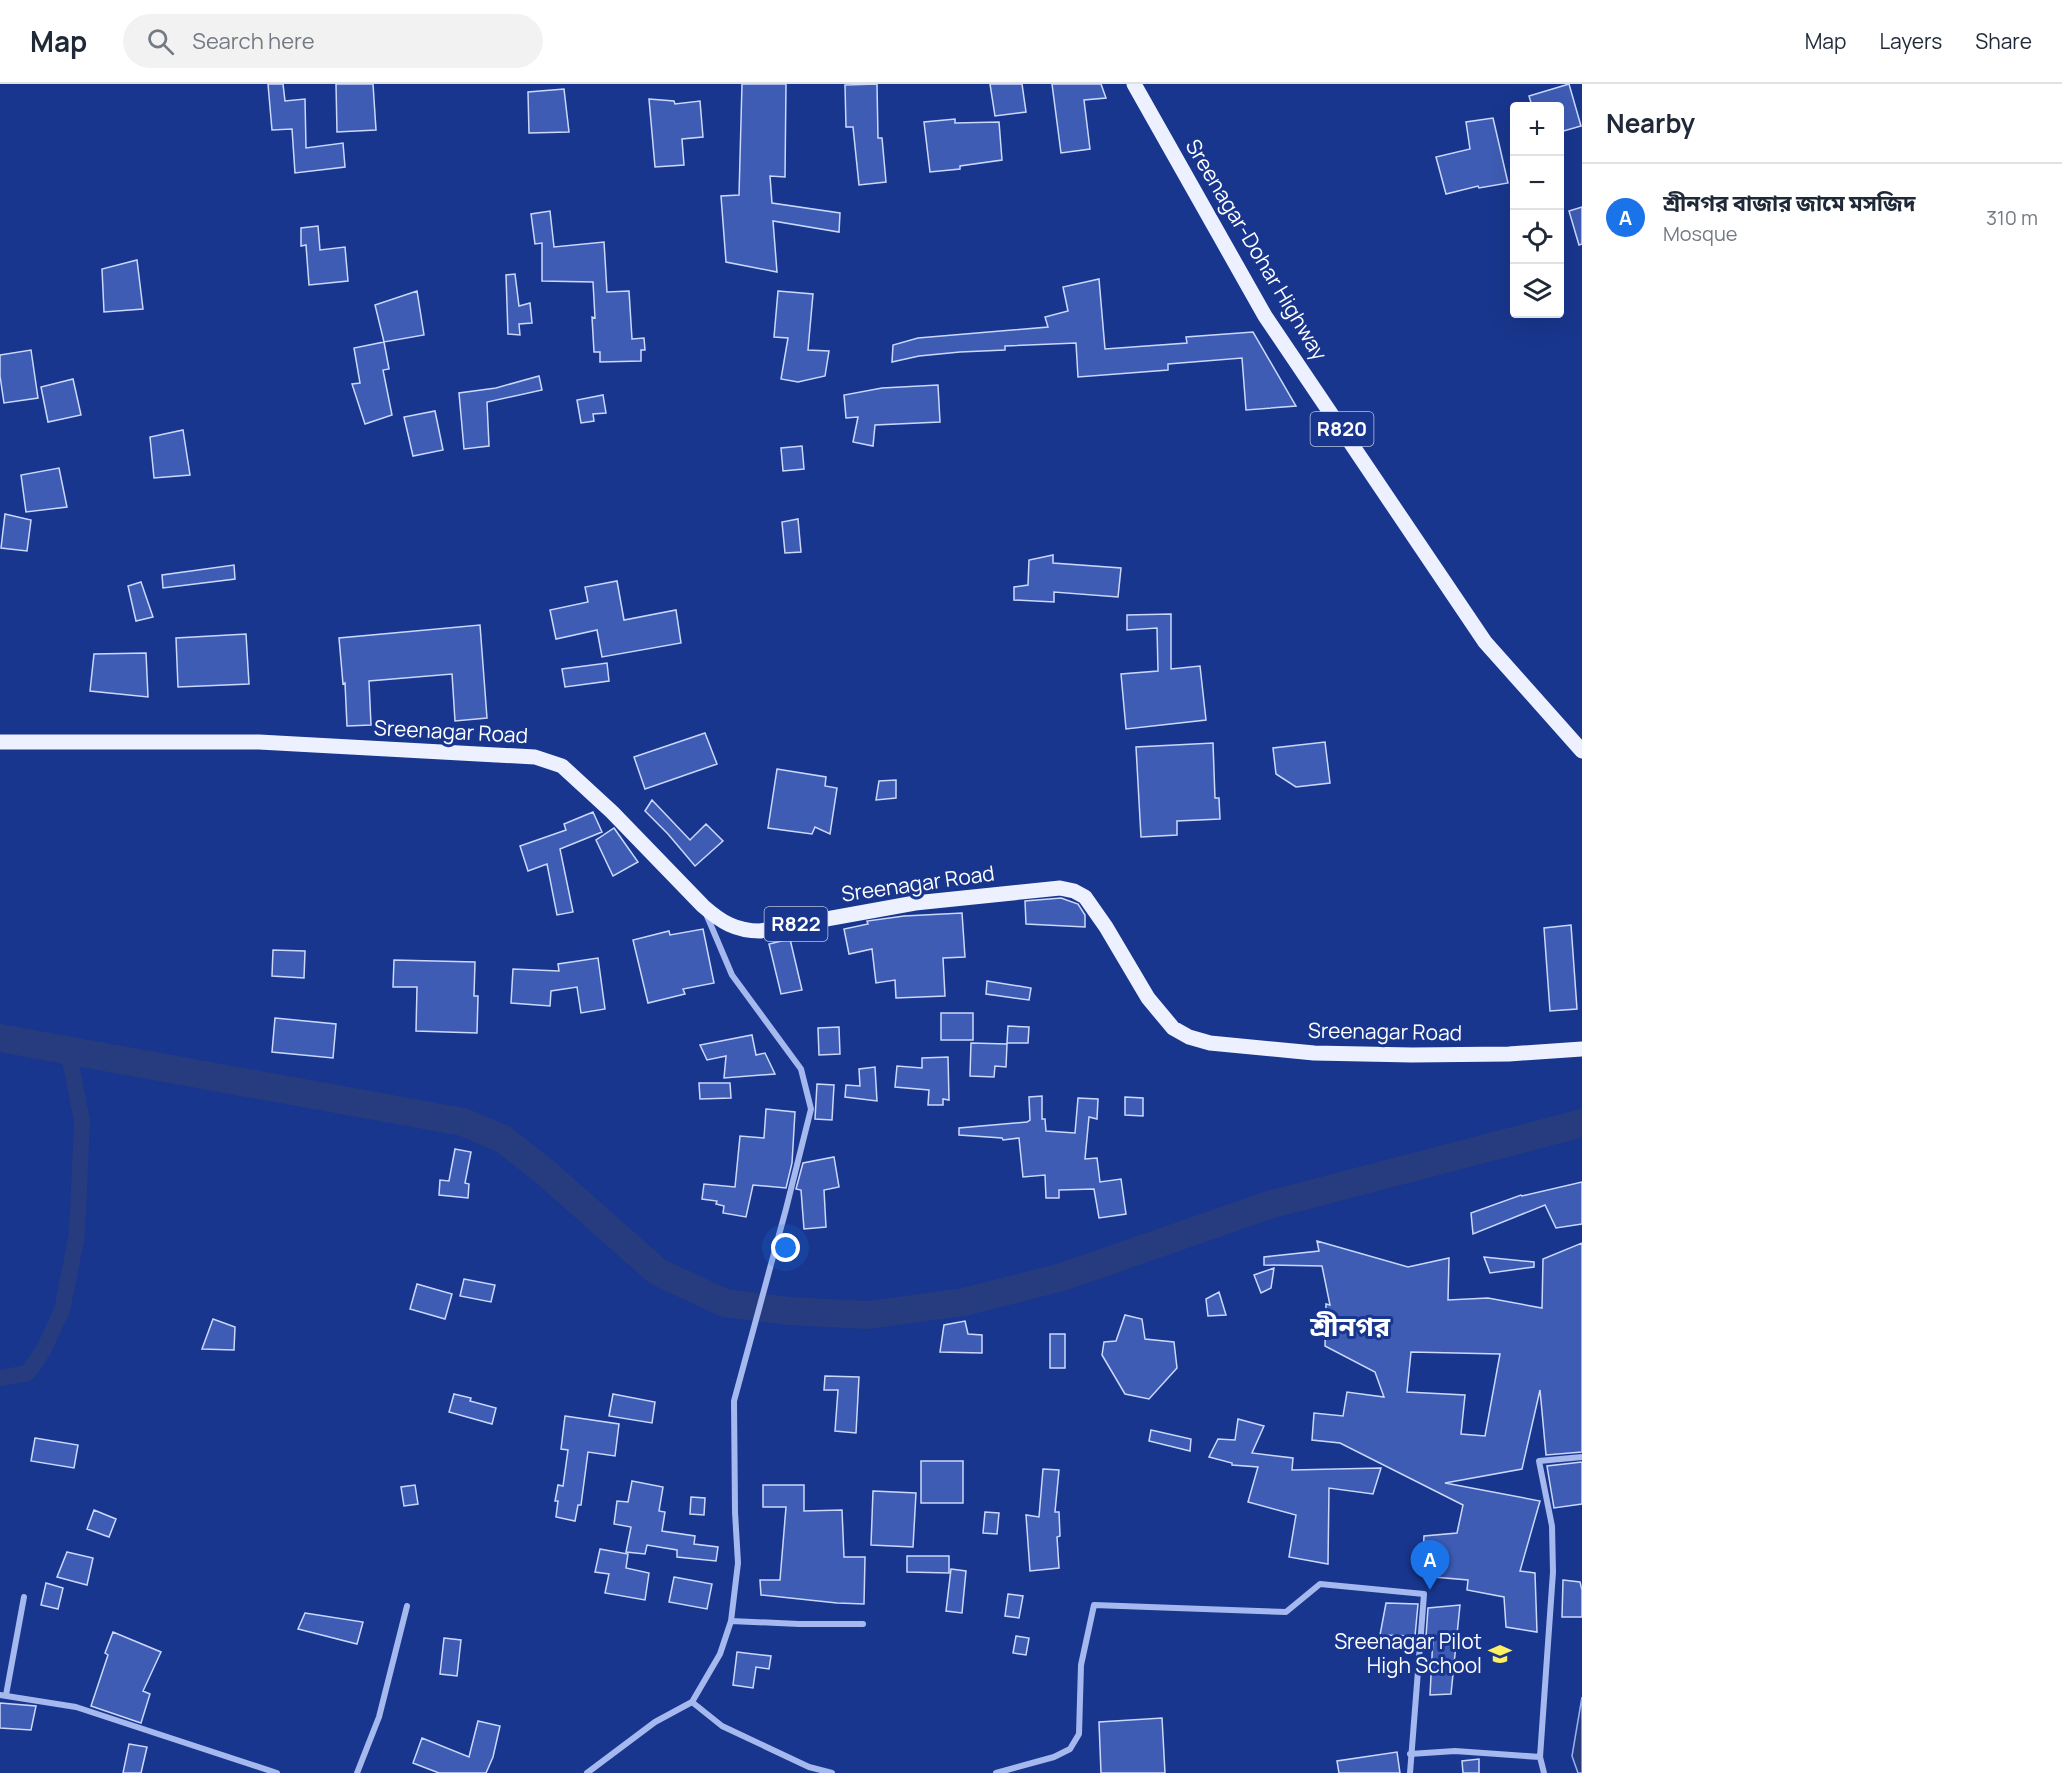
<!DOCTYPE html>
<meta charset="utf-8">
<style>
:root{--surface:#fff;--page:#f2f2f3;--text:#1f2937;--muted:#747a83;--line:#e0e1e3;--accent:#1a73e8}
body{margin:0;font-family:Manrope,"Noto Sans Bengali",sans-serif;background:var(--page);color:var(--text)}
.controls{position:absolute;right:18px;top:18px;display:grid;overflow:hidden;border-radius:6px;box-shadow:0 6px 24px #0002}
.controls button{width:54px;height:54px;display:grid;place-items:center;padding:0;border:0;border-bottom:2px solid var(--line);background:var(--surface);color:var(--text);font:30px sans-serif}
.you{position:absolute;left:786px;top:1164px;width:21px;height:21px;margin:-15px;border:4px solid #fff;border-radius:50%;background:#1a73e8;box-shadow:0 0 0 9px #1a73e833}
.badge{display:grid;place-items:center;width:39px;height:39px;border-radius:50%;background:var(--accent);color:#fff;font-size:20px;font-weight:700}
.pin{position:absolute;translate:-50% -50px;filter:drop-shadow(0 2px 3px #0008)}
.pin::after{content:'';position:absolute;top:32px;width:21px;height:18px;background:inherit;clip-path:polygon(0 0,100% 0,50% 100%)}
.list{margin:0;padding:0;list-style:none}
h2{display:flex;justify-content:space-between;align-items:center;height:78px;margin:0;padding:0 24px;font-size:26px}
h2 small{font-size:20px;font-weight:400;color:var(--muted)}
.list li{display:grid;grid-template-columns:39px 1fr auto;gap:18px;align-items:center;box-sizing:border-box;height:108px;padding:0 24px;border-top:2px solid var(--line)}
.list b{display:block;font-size:22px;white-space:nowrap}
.list p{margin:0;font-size:20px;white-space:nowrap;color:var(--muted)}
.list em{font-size:20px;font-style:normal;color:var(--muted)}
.icon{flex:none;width:33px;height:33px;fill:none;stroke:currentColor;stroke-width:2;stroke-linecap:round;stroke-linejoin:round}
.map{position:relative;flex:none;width:1582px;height:1689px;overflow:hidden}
header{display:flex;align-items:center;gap:36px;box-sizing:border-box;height:84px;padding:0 30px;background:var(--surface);border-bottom:2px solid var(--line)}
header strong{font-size:28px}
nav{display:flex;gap:33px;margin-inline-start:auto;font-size:21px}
.search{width:420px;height:54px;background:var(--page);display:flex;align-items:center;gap:15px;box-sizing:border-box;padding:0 21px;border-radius:33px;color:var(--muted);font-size:22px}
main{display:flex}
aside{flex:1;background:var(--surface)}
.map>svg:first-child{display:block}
.water{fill:#273c7e;stroke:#98b1f1;stroke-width:1.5}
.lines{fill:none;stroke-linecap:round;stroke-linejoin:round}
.canal{stroke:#273c7e;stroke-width:16}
.river{stroke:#273c7e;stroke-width:28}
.building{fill:#3e5cb4;stroke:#cbd8fa;stroke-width:1.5;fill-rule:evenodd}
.street{stroke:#a5b9ee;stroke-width:6}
.primary{stroke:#ecf0ff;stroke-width:15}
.labels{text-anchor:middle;stroke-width:6;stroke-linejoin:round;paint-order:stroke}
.shield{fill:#19368e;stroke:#bac3dd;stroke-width:1.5}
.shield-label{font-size:20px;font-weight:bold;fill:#fff}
.street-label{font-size:21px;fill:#fff;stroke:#19368e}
.poi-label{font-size:21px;fill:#fff;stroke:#19368e;text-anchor:end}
.district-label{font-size:27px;font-weight:bold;fill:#fff;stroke:#19368e}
</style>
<header>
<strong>Map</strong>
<div class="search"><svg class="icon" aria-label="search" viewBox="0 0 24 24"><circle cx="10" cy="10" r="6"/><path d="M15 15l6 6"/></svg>Search here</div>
<nav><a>Map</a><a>Layers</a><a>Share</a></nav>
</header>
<main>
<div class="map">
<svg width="1582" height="1689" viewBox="0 0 1582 1689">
<rect width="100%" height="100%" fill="#19368e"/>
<path class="water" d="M1582 1613V1689H1578L1572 1672Z"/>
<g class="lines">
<path class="canal" d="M0 1294 28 1289 44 1265 62 1226 77 1151 82 1037 68 966"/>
<path class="river" d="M0 954 463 1038 503 1055 545 1088 658 1188 725 1219 788 1227 868 1231 964 1218 1062 1193 1269 1121 1582 1039"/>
</g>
<path class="building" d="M268 0H283L285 17 305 15 306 64 343 59 345 83 295 89 292 45 272 46Z
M336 0H373L376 46 337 48Z
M742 0H786L785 93 770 92 772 119 840 129 839 148 773 137 777 188 726 178 721 112 739 111Z
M877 0 878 54H882L886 98 859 101 853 43H846L845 1Z
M990 0H1022L1026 28 995 32Z
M1052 0H1101L1106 14 1084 16 1090 65 1061 69Z
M1569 0 1581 42 1560 48V22H1532L1529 12Z
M564 5 569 48 529 49 528 8Z
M649 15 674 17 675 20 700 17 703 53 682 55 684 81 655 83Z
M1493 34 1508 99 1479 104 1478 102 1446 110 1436 73 1470 65 1466 38Z
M955 35V39L999 38 1002 76 960 82V85L930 88 924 38Z
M1582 123V160L1579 161 1569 127Z
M550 127 554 163 604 158 607 208 629 207 632 255 644 254 645 266H641V277L600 278V268H594L592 233 595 234 593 198 542 197V159L535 160 531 130Z
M318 142 320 166 345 163 348 197 309 201 306 161 301 162V144Z
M137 176 143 225 104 228 102 185Z
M515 190 519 222 530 219 532 239 519 240 520 251 508 250 506 191Z
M1099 195 1105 265 1187 259 1186 253 1253 248 1296 322 1246 326 1242 274 1168 280V286L1078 293 1076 259 1005 262V266L960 268 919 272 892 278 893 261 918 254 1048 243 1045 233 1068 227 1063 203Z
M417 207 424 251 384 258 375 221Z
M778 207 813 210 808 266 829 267 825 292 798 298 781 295 788 254 774 253Z
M384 258 389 285 383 286 392 331 365 340 352 300 360 299 354 264Z
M31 266 38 314 4 319 0 292V271Z
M539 292 542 306 487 318 489 362 464 365 459 309 496 304Z
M73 295 81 331 48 338 41 303Z
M938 301 940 338 875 341 873 362 853 358 858 333 846 334 844 311 882 304Z
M603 311 606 329 593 330 594 337 581 339 577 316Z
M435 327 443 366 413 372 404 333Z
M183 346 190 391 154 394 150 353Z
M802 362 804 385 783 387 781 364Z
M59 384 67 423 26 428 21 391Z
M5 430 31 436 27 467 1 464Z
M798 435 801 468 785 469 782 438Z
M1053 471V479L1121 484 1118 513 1054 508V518L1014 516V503L1028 501 1029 476Z
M234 481 235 495 163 504 162 491Z
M617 497 624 536 676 526 681 559 602 573 597 546 556 555 550 526 588 518 585 503Z
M141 498 153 533 136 537 128 502Z
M1171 530V585L1200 582 1206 636 1126 645 1121 590 1158 587 1157 544 1127 546V531Z
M480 541 487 634 455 637 452 590 369 597 371 641 347 642 345 599 343 600 339 554Z
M246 550 249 600 178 603 176 554Z
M146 569 148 613 90 607 94 570Z
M607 579 609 597 565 603 562 585Z
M705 649 717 680 645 705 634 673Z
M1325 658 1330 699 1296 703 1276 690 1273 664Z
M1213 659 1215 714H1219L1220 735 1177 737V751L1141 753 1136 663Z
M777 685 826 693 825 702 837 704 830 750 815 743 812 750 768 744Z
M896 696V714L876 716 879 697Z
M652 716 690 756 706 740 723 757 695 782 668 750 645 727Z
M593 728 602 748 560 765 573 828 557 831 547 780 528 787 520 762 566 746 564 740Z
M614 744 638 778 613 792 596 756Z
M1061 814 1078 820 1085 831V843L1026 840 1025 817Z
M962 829 965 873 943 874 945 912 896 914 895 896 876 899 872 865 849 870 844 845 868 840 867 837 904 832Z
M1571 841 1577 925 1550 927 1544 844Z
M703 845 714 899 683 905 685 910 648 919 633 856 669 847 670 851Z
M790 855 802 906 781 910 769 860Z
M273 866 305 867 304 894 272 892Z
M598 874 605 925 581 929 577 903 551 907 550 922 511 919 513 885 559 887 558 880Z
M394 876 475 878 474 912H478L477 949 416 947 417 903H393Z
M987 897 1031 904 1029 916 986 910Z
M941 929H973V956H941Z
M275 934 336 940 333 974 272 968Z
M1008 942 1029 943 1028 959H1007Z
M839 943 840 970 819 971 818 944Z
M752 951 756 971 765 969 775 990 724 994 726 972 707 976 700 961Z
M971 959 1007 960 1006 983 995 982 994 993 970 992Z
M948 973 949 1016 943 1015V1021H928L929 1006 895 1003 897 982 922 984V974Z
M875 983 877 1017 845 1013 846 1001 860 1002 859 985Z
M699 999H730L731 1014 700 1015Z
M817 1000 834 1001 832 1036 815 1035Z
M1042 1012V1035H1045L1046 1047 1075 1049 1078 1014 1098 1015 1097 1035 1089 1033 1085 1075 1097 1074 1100 1098 1121 1095 1126 1130 1099 1134 1094 1105 1059 1106V1114H1046L1045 1091 1023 1093 1019 1054 1003 1056 1002 1054 959 1051V1044L1027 1038 1030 1036 1029 1013Z
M1125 1013 1143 1014V1032L1125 1031Z
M766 1025 795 1028 792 1079 786 1104 753 1101 746 1133 723 1129 724 1122 716 1120 717 1117 702 1115 704 1100 735 1103 740 1052 764 1054Z
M455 1065 471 1068 465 1099 469 1100 468 1114 439 1111 440 1096 449 1097Z
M834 1073 839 1103 824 1106 826 1143 804 1145 801 1106 796 1105 803 1079Z
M1582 1098V1140L1556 1144 1545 1121 1473 1150 1471 1129 1521 1111 1522 1112Z
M1317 1157 1408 1183 1449 1174 1448 1216 1488 1214 1542 1224 1543 1175 1582 1159V1368L1546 1371 1540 1306 1522 1385 1445 1399 1540 1417 1520 1487 1535 1489 1537 1548 1506 1543 1504 1513 1467 1506 1468 1496 1422 1492 1424 1452 1457 1449 1463 1421 1340 1359 1312 1356 1314 1329 1343 1332 1347 1308 1384 1313 1375 1288 1325 1262 1326 1220 1330 1221 1322 1182 1264 1181V1173L1319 1167ZM1411 1268 1500 1270 1485 1352 1461 1350 1465 1311 1407 1308Z
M1484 1173 1534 1178V1183L1490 1189Z
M1274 1184 1271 1204 1261 1209 1254 1191Z
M464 1195 495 1201 491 1218 460 1212Z
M417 1200 452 1210 445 1235 410 1225Z
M1219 1208 1226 1231 1208 1232 1206 1215Z
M1125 1231 1142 1235 1145 1255 1174 1258 1177 1284 1149 1315 1125 1310 1102 1271 1104 1258 1116 1257Z
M213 1235 235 1243 234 1266 202 1265Z
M965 1237 968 1250 982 1251V1269L940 1268 944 1241Z
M1050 1250H1065V1284H1050Z
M825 1292 859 1293 856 1349 835 1347 838 1306H824Z
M454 1310 471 1314 470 1317 496 1324 492 1340 449 1328Z
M613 1310 655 1318 652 1339 609 1332Z
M565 1332 619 1340 615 1372 588 1368 581 1421H578L575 1437 556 1433 558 1417H555L558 1401 563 1402 568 1366 561 1365Z
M1238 1335 1264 1342 1252 1369 1293 1374 1292 1386 1381 1384 1373 1410 1329 1404 1328 1480 1289 1473 1296 1431 1248 1418 1258 1383 1232 1381V1379L1209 1373 1218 1355 1235 1356Z
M1151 1346 1191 1355 1190 1367 1149 1357Z
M35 1354 78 1361 74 1384 31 1377Z
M921 1377H963V1419H921Z
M1582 1378V1420L1554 1424 1547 1382Z
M1043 1385 1059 1386 1055 1428H1059L1060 1452 1057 1453 1059 1484 1030 1487 1026 1431 1039 1433Z
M632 1397 663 1403 659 1427 665 1428 662 1447 695 1452 694 1460 718 1463 716 1477 677 1473V1466L647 1461 645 1470 626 1468 631 1443 614 1440 617 1417 628 1418Z
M415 1401 418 1420 404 1422 401 1403Z
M763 1401H804V1427L842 1426 844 1473H865L864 1520 837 1519 761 1511 760 1496H780L786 1423H763Z
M873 1407 916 1409 913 1463 871 1461Z
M691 1413 705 1414 704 1431 690 1430Z
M94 1426 116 1435 109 1453 87 1445Z
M985 1428 999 1429 997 1450 983 1449Z
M600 1465 628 1470 626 1484 649 1489 645 1516 605 1509 609 1490 595 1488Z
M67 1468 93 1474 87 1501 57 1493Z
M907 1472H949V1489L907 1488Z
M951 1485 966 1487 962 1529 946 1527Z
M674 1493 712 1500 707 1525 669 1518Z
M1563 1496 1580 1498 1582 1506V1533H1562Z
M46 1499 63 1504 58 1525 41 1521Z
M1008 1510 1023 1512 1019 1534 1005 1532Z
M1386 1519 1418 1520 1415 1552 1380 1551Z
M1460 1521 1451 1610 1430 1611 1433 1553H1426L1428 1524Z
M305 1529 363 1538 357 1560 298 1545Z
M113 1548 161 1568 143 1607 150 1610 141 1639 91 1622 108 1571 105 1569Z
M1016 1552 1029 1554 1026 1571 1013 1569Z
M444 1554 461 1556 457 1592 440 1590Z
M737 1568 771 1572 769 1585 756 1583 753 1604 733 1601Z
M0 1619 36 1622 31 1646 0 1644Z
M1162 1634 1165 1689H1101L1099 1638Z
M478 1637 500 1642 493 1673 486 1689H439L413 1679 422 1654 469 1673Z
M129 1660 147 1663 141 1689H123Z
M1397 1668 1400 1689H1339L1337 1677Z
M1479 1675V1689H1463L1462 1677Z"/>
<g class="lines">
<path class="street" d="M731 1537 799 1540H863
M0 1611 76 1623 277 1689
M6 1611 24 1513
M692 1618 722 1642 809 1683 832 1689
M1410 1670 1455 1667 1540 1673 1553 1488 1552 1442 1539 1377 1582 1373
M1540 1673 1544 1689
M357 1689 379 1633 407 1522
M587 1689 655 1638 692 1618 720 1570 731 1537 738 1479 735 1428 734 1317 786 1125 811 1025 801 985 732 891 707 832
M996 1689 1054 1673 1070 1665 1079 1650 1081 1581 1094 1521 1286 1528 1320 1500 1424 1510 1410 1689"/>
<path class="primary" d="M1134 0 1265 232 1485 558 1582 667
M0 658H259L535 673 562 682 612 728 703 822C721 838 736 847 760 847L915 819 1060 804 1074 807 1085 813 1106 843 1148 914 1173 944 1189 953 1210 959 1314 969 1412 971 1509 970 1582 965"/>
</g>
<defs>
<g id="school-bare" transform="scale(1.8)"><path d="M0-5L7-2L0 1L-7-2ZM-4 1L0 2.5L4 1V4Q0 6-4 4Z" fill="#ffef62" stroke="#19368e" stroke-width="2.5" paint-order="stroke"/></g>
</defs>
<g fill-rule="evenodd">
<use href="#school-bare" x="1500" y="1570"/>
</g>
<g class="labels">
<g class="shield">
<rect x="1310.5" y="328" width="63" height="34" rx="4.5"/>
<rect x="764.5" y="823" width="63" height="34" rx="4.5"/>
</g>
<g class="shield-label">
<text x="1342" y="352">R820</text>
<text x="796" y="847">R822</text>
</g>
<g class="street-label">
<text transform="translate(1256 166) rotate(59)" y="7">Sreenagar-Dohar Highway</text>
<text transform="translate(451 648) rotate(3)" y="7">Sreenagar Road</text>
<text transform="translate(918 800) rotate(-8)" y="7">Sreenagar Road</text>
<text transform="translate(1385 948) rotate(1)" y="7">Sreenagar Road</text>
</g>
<g class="poi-label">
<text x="1482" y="1565">Sreenagar Pilot<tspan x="1482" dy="24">High School</tspan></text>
</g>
<g class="district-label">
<text x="1350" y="1252">শ্রীনগর</text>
</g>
</g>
</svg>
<div class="controls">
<button>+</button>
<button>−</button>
<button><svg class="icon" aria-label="locate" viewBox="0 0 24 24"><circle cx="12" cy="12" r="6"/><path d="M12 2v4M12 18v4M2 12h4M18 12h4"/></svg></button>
<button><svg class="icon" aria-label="layers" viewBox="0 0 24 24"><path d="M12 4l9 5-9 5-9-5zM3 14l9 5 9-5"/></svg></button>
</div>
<div class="you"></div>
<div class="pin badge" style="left:1430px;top:1506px">A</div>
</div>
<aside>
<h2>Nearby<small></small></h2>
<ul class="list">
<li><span class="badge">A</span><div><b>শ্রীনগর বাজার জামে মসজিদ</b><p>Mosque</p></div><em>310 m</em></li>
</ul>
</aside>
</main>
